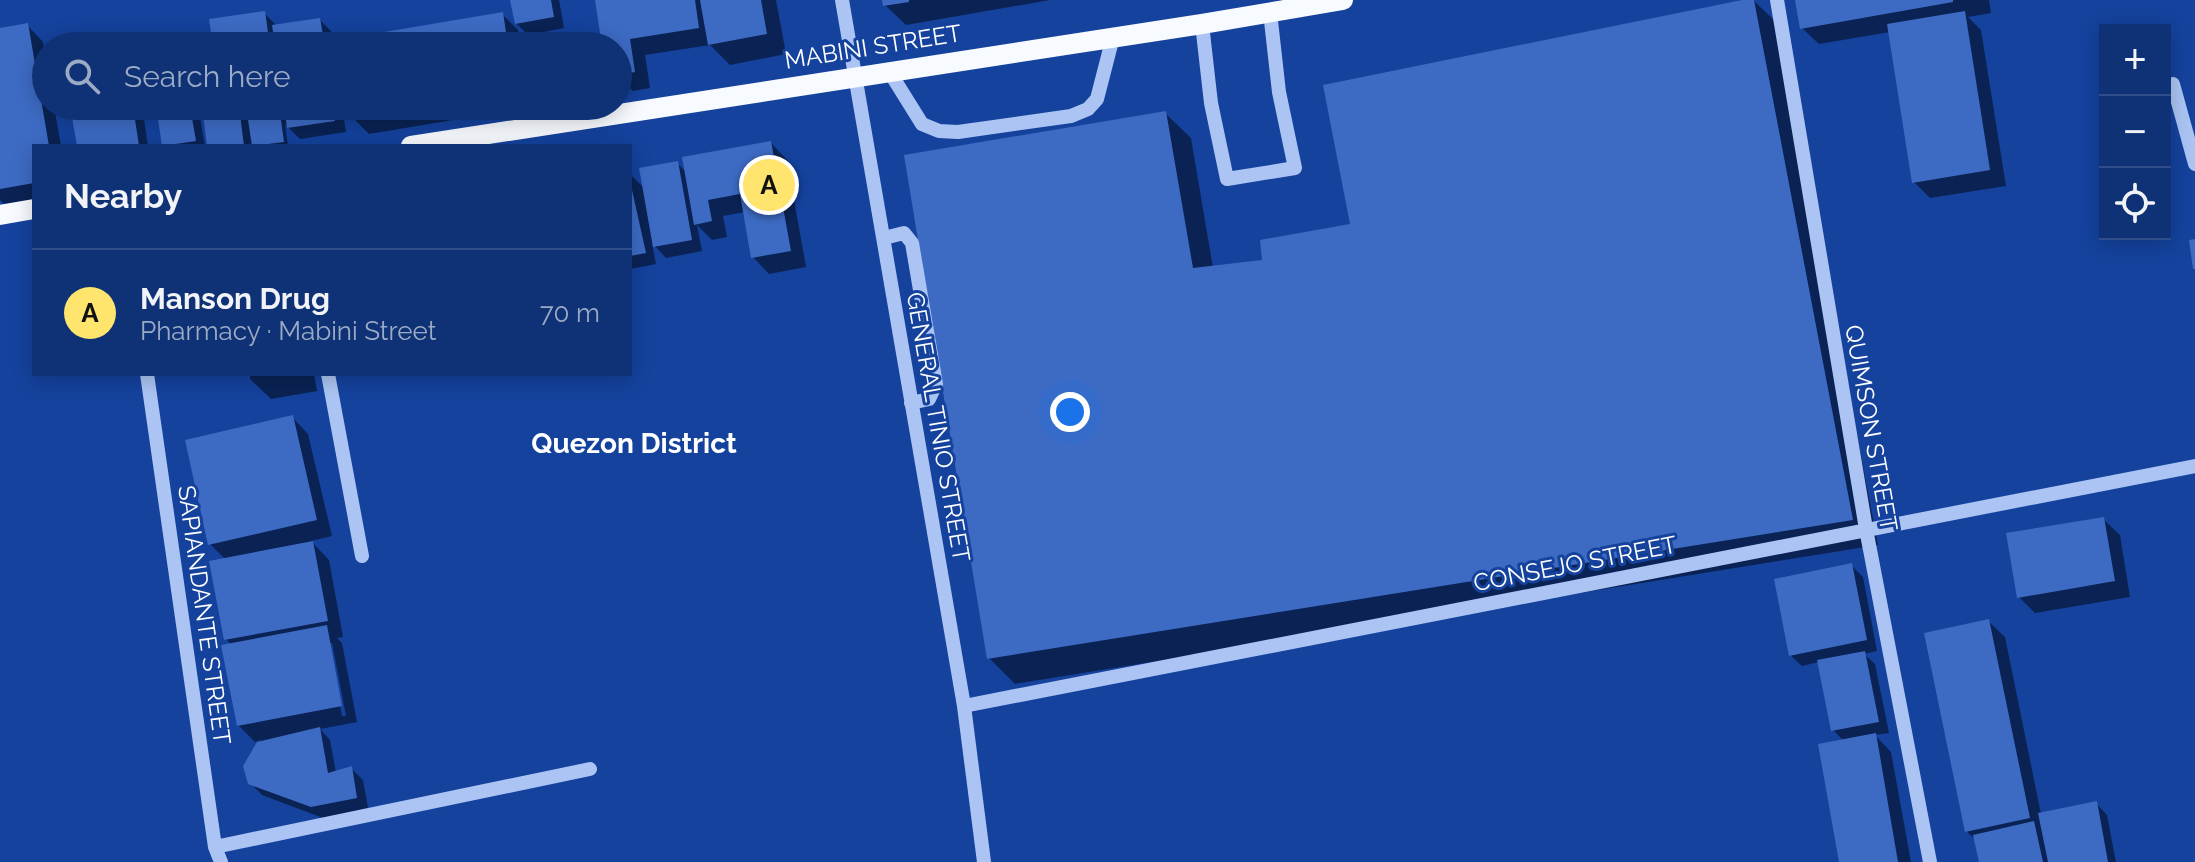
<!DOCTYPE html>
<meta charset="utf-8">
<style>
:root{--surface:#0f3276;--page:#183a7b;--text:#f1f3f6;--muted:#9baac5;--line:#2f4d88;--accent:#ffe46d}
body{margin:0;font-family:Raleway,sans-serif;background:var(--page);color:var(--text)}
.controls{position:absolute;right:24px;top:24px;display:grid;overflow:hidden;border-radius:0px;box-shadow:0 4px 20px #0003}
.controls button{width:72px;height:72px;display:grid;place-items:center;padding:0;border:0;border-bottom:2px solid var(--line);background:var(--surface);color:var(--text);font:40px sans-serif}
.you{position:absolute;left:1070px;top:412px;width:28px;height:28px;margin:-20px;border:6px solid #fff;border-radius:50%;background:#1a73e8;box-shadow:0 0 0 12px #1a73e833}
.badge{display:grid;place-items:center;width:52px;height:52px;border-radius:50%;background:var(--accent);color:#111;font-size:26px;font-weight:700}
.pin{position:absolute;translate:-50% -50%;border:4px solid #fff;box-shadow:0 2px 8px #0006}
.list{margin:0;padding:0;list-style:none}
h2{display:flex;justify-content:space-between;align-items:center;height:104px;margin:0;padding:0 32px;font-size:34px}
h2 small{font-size:26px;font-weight:400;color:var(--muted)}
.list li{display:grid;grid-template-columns:52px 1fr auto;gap:24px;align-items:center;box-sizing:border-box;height:128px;padding:0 32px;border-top:2px solid var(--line)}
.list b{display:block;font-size:30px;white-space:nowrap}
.list p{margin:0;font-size:26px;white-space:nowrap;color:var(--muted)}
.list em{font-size:26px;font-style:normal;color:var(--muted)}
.icon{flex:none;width:44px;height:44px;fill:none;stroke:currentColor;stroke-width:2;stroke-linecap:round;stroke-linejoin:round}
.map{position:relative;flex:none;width:2195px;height:862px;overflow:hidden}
.search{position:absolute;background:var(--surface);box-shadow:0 4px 20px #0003;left:32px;top:32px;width:600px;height:88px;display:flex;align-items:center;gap:20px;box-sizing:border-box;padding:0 28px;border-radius:44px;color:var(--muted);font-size:30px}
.panel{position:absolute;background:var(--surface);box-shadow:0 4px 20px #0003;left:32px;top:144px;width:600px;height:232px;border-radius:0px}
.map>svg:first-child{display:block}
.shadow{fill:#0007;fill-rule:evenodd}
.building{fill:#3d6bc4}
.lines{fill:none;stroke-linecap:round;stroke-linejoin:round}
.minor{stroke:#abc4f3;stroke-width:14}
.major{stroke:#f7faff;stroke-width:20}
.labels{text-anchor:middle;stroke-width:6;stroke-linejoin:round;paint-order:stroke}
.street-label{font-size:24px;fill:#fff;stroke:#14429d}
.quarter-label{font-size:28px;font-weight:bold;fill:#fff;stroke:#14429d}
</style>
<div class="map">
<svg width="2195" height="862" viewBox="0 0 2195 862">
<rect width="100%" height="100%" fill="#14429d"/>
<path class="shadow" d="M512 0H559L564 28 528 35 517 24 521 46H340L502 14 518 30Z
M597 0H776L786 54 730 65 710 45 645 55 650 88 633 91 618 76V46H609L603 39Z
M884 0H1050L906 25 885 5Z
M1753 0 1779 25 1878 545 1015 684 989 658 1165 113 1191 138 1213 268 1264 262 1353 225Z
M1797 0H1989L1991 13 1968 17 1981 30 2006 186 1930 198 1914 182 1890 32 1819 44 1802 28Z
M265 14 276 25 320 20 331 31 333 46H215Z
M27 25 43 42 46 57V106H54L61 146H34V201L6 206 0 200V30Z
M72 106H142L148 146H79Z
M158 106H198L205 146H164Z
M204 106H248V108L281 106 287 112 286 106H342L346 132 300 139 285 124 288 146H209Z
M351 106H531V107L369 134 353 118Z
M771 143 787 160 806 267 769 274 753 257 745 212 723 216 727 237 712 240 697 225 702 251 666 258 652 243 656 264 630 269V174L644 188 677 163 687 173Z
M250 374H314L317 391 271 399 250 379Z
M292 417 308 434 332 536 311 541 329 560 343 637 337 638 342 643 357 722 320 729 330 740 336 773 351 768 363 780 368 808 323 818 262 795 250 783 245 766 261 740 255 742 238 725 232 645 226 639V560L210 544ZM328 643H332L346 716H342Z
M2103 519 2120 535 2130 597 2035 613 2019 597Z
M1851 565 1863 577 1877 651 1864 654 1875 664 1889 733 1875 735 1891 752 1911 862H1841L1844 741 1833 730 1819 662 1802 666 1790 655Z
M1988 621 2005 637 2041 814 2096 803 2107 815 2116 862H1981L1976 840 1966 831Z"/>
<path class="building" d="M510 0H551L554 17 515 24Z
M595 0H695L699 28 630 39 635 72 618 75V46H610L609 39 601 40Z
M700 0H761L767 34 708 45Z
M882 0H909V2L883 6Z
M1742 0H1754L1853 520 987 659 904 155 1166 111 1193 268 1262 260 1260 240 1350 224 1323 85Z
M1795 0H1953V2L1800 29Z
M265 11 270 46H213L209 19Z
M1965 11 1990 170 1912 183 1887 24Z
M503 12 508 46H338L337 40Z
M320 18 325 46H275L272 25Z
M28 23 49 146H34V183L0 189V28Z
M70 106H133L139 146H77Z
M156 106H190L196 141 162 146Z
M202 106H239L244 146H207Z
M249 106H279L284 142 252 146 246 107Z
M284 106H333L335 121 287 128Z
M349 106H417V108L351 119Z
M771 141 791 251 751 258 740 194 708 200 712 221 694 225 682 157Z
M678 161 692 240 653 247 639 168Z
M630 181 646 253 630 256Z
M2195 239V269H2193L2189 240Z
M293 415 317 520 208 545 185 440Z
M2104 517 2115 581 2017 598 2006 533Z
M313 541 328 621 224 640 209 561Z
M1852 563 1867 640 1789 656 1774 579Z
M1989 619 2030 818 1965 832 1924 633Z
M327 625 342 706 237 726 221 645Z
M1865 651 1879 722 1831 731 1817 660Z
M320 727 328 773 352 766 357 798 311 807 248 784 243 766 257 742Z
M1876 733 1898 862H1839L1818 744Z
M2097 801 2108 862H2048L2038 813Z
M2034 821 2043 862H1979L1973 835Z"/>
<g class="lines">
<path class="minor" d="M842 0 964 706 984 862
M1777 0 1866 529 1930 862
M1202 24 1211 103 1227 179 1295 168 1279 92 1270 12
M889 71 922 124 939 131 958 132 1071 116 1088 109 1097 99 1113 37
M2173 84 2195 164
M884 238 904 233 912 243 936 384 929 399 911 403
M147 374 215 847 221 862
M328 374 362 556
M964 706 2195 466
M215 847 590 769"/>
<path class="major" d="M411 146 1202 24 1343 0
M0 215 34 209"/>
</g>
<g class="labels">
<g class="street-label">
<text transform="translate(873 47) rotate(-9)" y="8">MABINI STREET</text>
<text transform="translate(938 427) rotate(80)" y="8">GENERAL TINIO STREET</text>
<text transform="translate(1871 428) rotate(80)" y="8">QUIMSON STREET</text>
<text transform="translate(1575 564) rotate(-11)" y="8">CONSEJO STREET</text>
<text transform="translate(204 615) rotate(82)" y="8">SAPIANDANTE STREET</text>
</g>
<g class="quarter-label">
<text x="634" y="453">Quezon District</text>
</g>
</g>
</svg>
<div class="controls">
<button>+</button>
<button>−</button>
<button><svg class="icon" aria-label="locate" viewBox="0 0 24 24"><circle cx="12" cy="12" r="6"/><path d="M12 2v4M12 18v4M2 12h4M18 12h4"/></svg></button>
</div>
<div class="you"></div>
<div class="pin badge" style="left:769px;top:185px">A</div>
<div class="search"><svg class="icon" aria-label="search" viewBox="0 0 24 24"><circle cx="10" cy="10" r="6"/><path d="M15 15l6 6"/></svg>Search here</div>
<section class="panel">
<h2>Nearby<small></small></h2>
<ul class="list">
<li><span class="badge">A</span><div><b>Manson Drug</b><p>Pharmacy · Mabini Street</p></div><em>70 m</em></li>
</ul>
</section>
</div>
